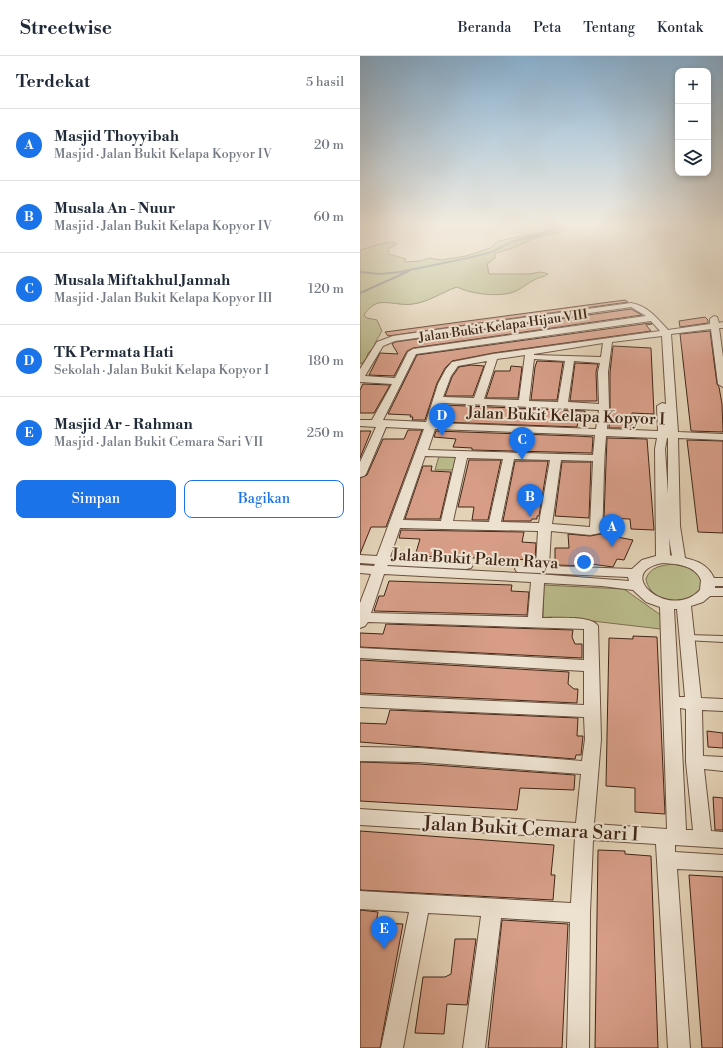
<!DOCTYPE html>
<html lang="id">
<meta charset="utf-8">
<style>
:root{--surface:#fff;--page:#f2f2f3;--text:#1f2937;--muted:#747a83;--line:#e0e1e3;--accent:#1a73e8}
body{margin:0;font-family:"Libre Bodoni",serif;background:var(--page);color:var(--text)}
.controls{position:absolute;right:12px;top:12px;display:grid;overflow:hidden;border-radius:8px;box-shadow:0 2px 6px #0003}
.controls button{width:36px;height:36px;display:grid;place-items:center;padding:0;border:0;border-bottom:1px solid var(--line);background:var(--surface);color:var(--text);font:20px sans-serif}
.you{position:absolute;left:224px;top:506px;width:14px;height:14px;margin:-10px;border:3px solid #fff;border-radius:50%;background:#1a73e8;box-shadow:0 0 0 6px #1a73e833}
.badge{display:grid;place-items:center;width:26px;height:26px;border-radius:50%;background:var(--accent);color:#fff;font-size:13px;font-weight:700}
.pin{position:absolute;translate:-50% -33px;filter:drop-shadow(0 1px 2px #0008)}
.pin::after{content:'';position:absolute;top:21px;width:14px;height:12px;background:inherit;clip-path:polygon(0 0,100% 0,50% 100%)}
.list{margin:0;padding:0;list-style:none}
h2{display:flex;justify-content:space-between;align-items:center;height:52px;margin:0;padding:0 16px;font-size:17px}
h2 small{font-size:13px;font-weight:400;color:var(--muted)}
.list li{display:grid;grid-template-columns:26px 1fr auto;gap:12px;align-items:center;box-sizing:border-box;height:72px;padding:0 16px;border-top:1px solid var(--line)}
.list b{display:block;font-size:15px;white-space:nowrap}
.list p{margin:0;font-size:13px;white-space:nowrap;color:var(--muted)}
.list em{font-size:13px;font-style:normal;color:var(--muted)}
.actions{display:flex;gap:8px;padding:12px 16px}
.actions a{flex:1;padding:9px 0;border:1px solid var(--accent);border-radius:8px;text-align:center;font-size:14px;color:var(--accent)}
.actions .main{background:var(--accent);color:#fff}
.icon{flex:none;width:22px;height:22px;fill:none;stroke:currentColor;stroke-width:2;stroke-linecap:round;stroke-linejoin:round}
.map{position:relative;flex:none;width:363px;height:992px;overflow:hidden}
header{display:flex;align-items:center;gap:24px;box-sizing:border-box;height:56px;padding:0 20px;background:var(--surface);border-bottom:1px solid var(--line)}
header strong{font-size:19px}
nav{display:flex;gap:22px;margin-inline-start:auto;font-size:14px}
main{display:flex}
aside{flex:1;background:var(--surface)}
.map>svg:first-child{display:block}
.green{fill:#b9ba8a;stroke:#7d7050}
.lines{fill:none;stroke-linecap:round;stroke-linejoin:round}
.stream{stroke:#787b79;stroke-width:2}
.building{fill:#d79d87;stroke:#412617}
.lane-casing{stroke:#6a513f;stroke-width:2}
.street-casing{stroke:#6a513f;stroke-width:2}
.lane{fill:#ede2d0;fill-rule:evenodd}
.street{fill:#ede2d0;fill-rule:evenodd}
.labels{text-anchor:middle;stroke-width:4;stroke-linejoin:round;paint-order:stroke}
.far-street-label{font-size:13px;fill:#412617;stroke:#ede2d0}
.street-label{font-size:16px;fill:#412617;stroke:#ede2d0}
.near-street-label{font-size:19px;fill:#412617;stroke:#ede2d0}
</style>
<header>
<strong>Streetwise</strong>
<nav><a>Beranda</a><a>Peta</a><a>Tentang</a><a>Kontak</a></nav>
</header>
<main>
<aside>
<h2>Terdekat<small>5 hasil</small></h2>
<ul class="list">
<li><span class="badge">A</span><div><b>Masjid Thoyyibah</b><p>Masjid · Jalan Bukit Kelapa Kopyor IV</p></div><em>20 m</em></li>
<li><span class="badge">B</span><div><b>Musala An - Nuur</b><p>Masjid · Jalan Bukit Kelapa Kopyor IV</p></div><em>60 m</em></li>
<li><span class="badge">C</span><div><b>Musala Miftakhul Jannah</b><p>Masjid · Jalan Bukit Kelapa Kopyor III</p></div><em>120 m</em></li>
<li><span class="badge">D</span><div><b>TK Permata Hati</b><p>Sekolah · Jalan Bukit Kelapa Kopyor I</p></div><em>180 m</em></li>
<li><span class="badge">E</span><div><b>Masjid Ar - Rahman</b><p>Masjid · Jalan Bukit Cemara Sari VII</p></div><em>250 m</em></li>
</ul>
<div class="actions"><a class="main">Simpan</a><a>Bagikan</a></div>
</aside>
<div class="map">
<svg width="363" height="992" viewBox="0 0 363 992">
<rect width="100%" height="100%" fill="#e3d2b6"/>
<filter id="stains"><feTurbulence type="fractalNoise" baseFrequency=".005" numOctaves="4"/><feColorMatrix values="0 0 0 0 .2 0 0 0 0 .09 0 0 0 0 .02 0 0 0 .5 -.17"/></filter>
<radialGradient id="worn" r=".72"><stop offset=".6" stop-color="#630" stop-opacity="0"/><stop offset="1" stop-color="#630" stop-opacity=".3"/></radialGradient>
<path class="green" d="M202 168H214L209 169 204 175 175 182 153 192 136 197 135 199V202L127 208 129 218H169L181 216 188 218C185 221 179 221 174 224 168 227 162 232 156 235 141 242 111 238 97 231 82 236 69 246 53 248 42 250 29 245 18 247 12 249 7 254 4 259L7 262 17 264 22 275 15 287V290L8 297 6 305 0 308V194C11 191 25 185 36 187V189L28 193 29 198 46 203 44 206 60 205 69 202 81 204 106 200 130 192 138 185 183 176Z
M79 400H97L93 414H75Z
M314 508 333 513 345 525 337 541C331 542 324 545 318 545 305 546 288 538 286 523 290 511 302 509 314 508Z
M184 529 264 533 302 560 301 573 232 565 183 562Z"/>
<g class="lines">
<path class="stream" d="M0 216 20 218 40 216 108 202 132 196 151 186 179 179 207 168
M0 237 49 215"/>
</g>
<path class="building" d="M265 244 268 246 28 280 25 276Z
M271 253 282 259 53 292 47 295 34 320 9 319 20 297 38 298 32 288 35 286Z
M345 261 348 264V267L320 271 319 265Z
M290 267 292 268 286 269 291 275 133 297 92 305 85 312 77 327 65 364H52L53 361H50L51 359 28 358 57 299Z
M350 275 357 328 359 331 362 348 363 376 331 375 320 278Z
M253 290 291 292 294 358 272 357V372H249L250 351V316Z
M177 305 203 306 197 344H171L175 311Z
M215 307 238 308 236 316 237 345H210Z
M111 309 124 310 113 340H85L92 321 99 311Z
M151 310 162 311 158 342H126L135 315H150Z
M3 328 30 329 14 357H0V334Z
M83 349 225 355 224 361 219 360 217 371 79 366Z
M48 374H62L26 471H11L0 498V422L7 419 23 383H44Z
M0 375H11L0 402Z
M76 375 216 380 233 381 232 397 112 394V392L93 391 96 383 74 381Z
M247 382 287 383 294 474 271 473 270 463 244 462Z
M327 384 363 385V477L338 476Z
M109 404H141L128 464H112L114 451H98Z
M155 405H188L179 460H177V463H172L171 465H143Z
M202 406H231L229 462 195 460Z
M63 410H72L71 415 91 416 80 463H45Z
M41 474 164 476 162 486 176 487 175 504 55 500 60 483 39 482Z
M208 478 230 480 241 478 273 484 264 504 257 503 253 511 231 508V510L195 509V492H209Z
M29 525 152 529 151 535 169 536 167 559 14 555 19 540H24Z
M26 568 213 574 212 581 215 588H222V602L0 591V577L23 578Z
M273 580 297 581 305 758 275 756V732L246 730 249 582 273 583Z
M0 604 209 616 208 628 214 633H218L217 647 0 637Z
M30 654 218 662 217 680H223L221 699H216L215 703 0 686V667L26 668Z
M347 675 363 677V692L348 691Z
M0 706 59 708 215 719 214 734 160 732 157 754 0 745Z
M353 741 363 742V774H355Z
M0 775 194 789 191 819H195L193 844 0 834Z
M238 794 265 795V798L291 800 298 992H235Z
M329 819 363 821V992H342Z
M0 854 18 856 16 867 43 868 20 992H0Z
M142 864 208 868 202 992H128Z
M95 883H116L107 949 87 948 84 978 55 977 63 921H85L91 918Z"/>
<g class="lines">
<g class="lane-casing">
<path id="lane" d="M328 579 363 580V586L325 584 324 582 325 580Z"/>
</g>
<g class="street-casing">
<path id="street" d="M271 247C288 250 297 262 308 274L350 268V263L354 260 357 261 359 267 363 266V272H359L363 301V331L358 328 351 273 311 278 318 376 363 378V384L318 382 320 470 325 502C338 505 348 509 354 522H363V530H355V532H363V540H350L343 546 331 550 341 642 363 643V655L342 654 343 700 363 701V715L344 713 351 775 363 776V792L315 789V796L363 799V815L317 813 330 992H308L296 788 233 784 230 857 229 992H207L210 866 141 862 125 992H103L121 860 68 857 43 992H21L49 856 0 853V835L211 847 215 782 0 769V753L216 767 221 718 59 706 0 705V691L59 692 222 705 225 683 224 661 0 651V639L224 649V615L0 602V592L224 604V573L8 566 5 570 0 572V547L11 518 0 517V509L14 510 15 508 0 507V499L17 500 64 373 26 371 6 418 4 420 0 421V406L16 371 0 370V364H12L32 328 0 326V313L17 286 33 280ZM271 251 286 260 53 293 48 296 35 322 5 320 23 290 35 285ZM291 265 300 275 133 298 92 306 86 313 78 328 66 366 23 364 56 298ZM302 280 306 348 302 347 297 350 298 375 247 373 249 351 248 316 252 286ZM243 287 241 301 174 299V298ZM165 299 159 344 124 343 137 303ZM174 303 205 305 198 346 169 345ZM127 305 114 342 83 341 91 320 98 310ZM214 305 240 307 238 316 239 348 208 346ZM82 347 239 354 236 373 77 367ZM75 373 235 379 233 399 68 394ZM246 380 297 382 295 393 296 500 282 504 272 513 189 510 191 475 230 479 240 477 242 474C244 443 243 411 246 380ZM307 382H308V438L305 393ZM65 400 96 401 81 465 43 464ZM107 402 143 403 129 466 93 465ZM154 403 190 404 179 467 141 466ZM201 404 233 405 230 471 192 468ZM40 472 178 475 176 509 157 510 155 513 157 516 268 521 269 525 178 518 27 510 28 509 106 513 111 512 113 509 111 506 106 505 30 501ZM309 482 312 500 310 499ZM303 507C317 508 335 509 341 524L340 534C310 566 251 516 303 507ZM24 518 171 526 168 561 11 557ZM184 527 242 530 273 534 286 546 300 551 307 773 234 768 241 683 238 570C232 559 195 562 182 562ZM314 553H317L325 641H319ZM320 652 326 653V706L333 774H326Z"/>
</g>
<use href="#lane" class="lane"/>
<use href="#street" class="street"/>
</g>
<linearGradient id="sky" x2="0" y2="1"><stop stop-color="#89b4d6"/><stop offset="0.55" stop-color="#f2ebde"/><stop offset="1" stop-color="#f2ebde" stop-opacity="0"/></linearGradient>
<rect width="363" height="307" fill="url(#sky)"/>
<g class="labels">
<g class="far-street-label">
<text transform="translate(143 269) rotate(-8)" y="5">Jalan Bukit Kelapa Hijau VIII</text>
</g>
<g class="street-label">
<text transform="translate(206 359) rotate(2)" y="6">Jalan Bukit Kelapa Kopyor I</text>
<text transform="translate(115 502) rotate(3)" y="6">Jalan Bukit Palem Raya</text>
</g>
<g class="near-street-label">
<text transform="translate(171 772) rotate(3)" y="7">Jalan Bukit Cemara Sari I</text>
</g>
</g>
<rect width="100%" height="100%" filter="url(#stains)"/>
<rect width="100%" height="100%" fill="url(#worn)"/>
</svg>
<div class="controls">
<button>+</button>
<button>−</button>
<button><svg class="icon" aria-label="layers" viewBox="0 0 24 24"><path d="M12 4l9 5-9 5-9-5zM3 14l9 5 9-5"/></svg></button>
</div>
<div class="you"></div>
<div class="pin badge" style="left:252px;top:491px">A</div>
<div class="pin badge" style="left:170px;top:461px">B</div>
<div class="pin badge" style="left:162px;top:404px">C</div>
<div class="pin badge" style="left:82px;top:380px">D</div>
<div class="pin badge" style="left:24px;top:893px">E</div>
</div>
</main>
